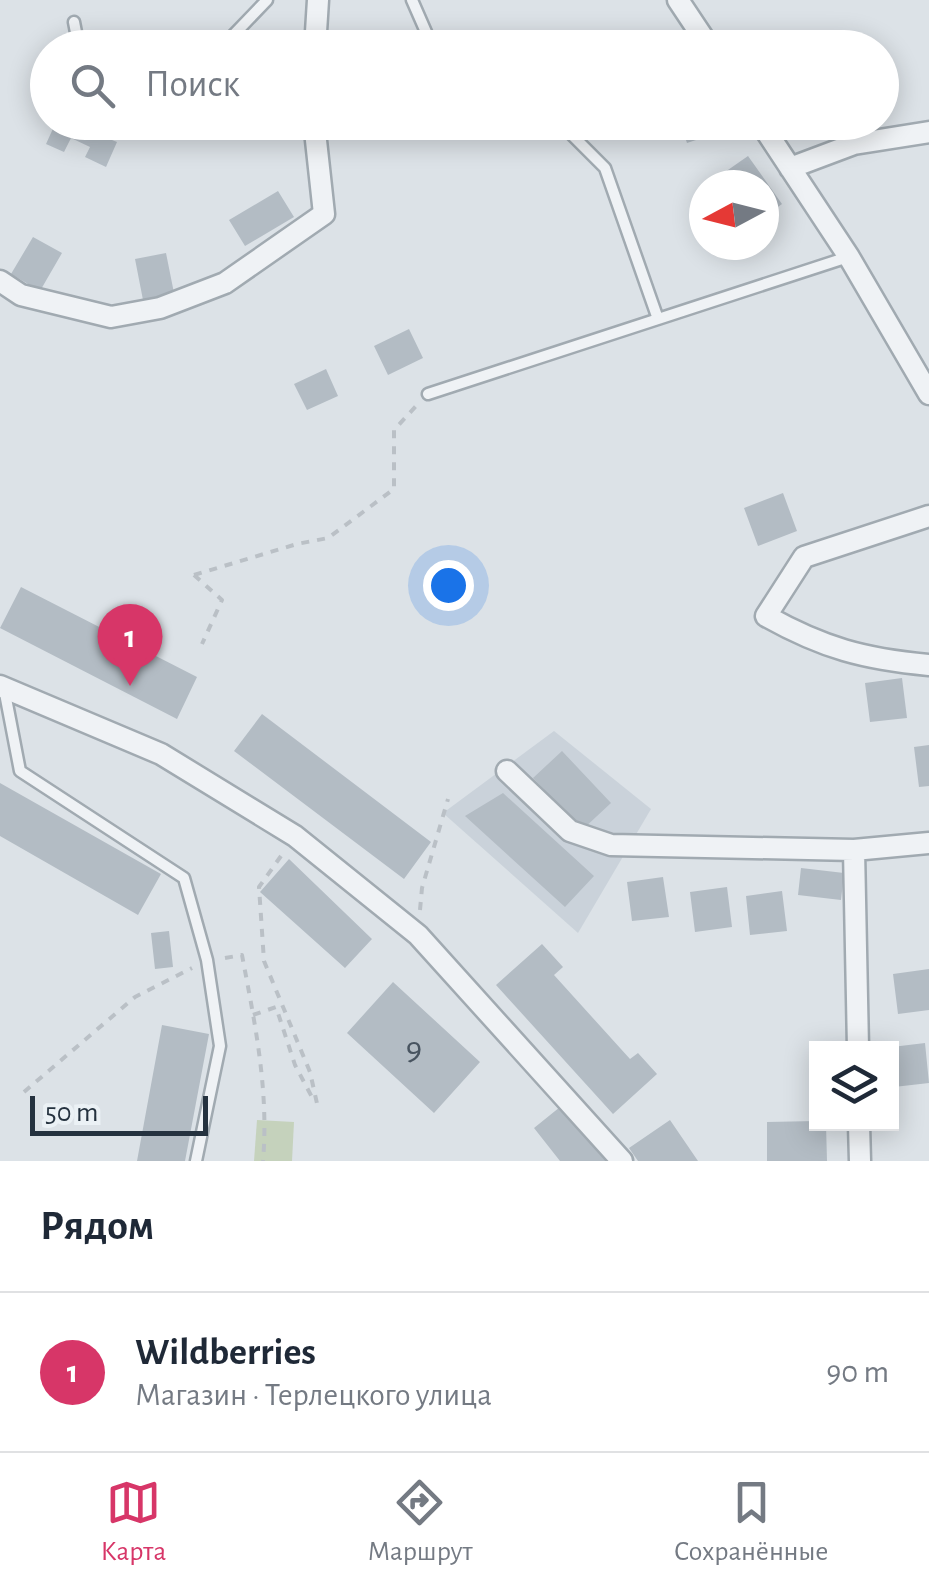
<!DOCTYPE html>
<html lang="ru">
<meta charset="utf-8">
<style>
:root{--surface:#fff;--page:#f2f2f3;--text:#1f2937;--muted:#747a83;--line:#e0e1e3;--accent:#d73668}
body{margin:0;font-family:"Alegreya Sans",sans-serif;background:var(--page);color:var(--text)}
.controls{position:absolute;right:30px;bottom:30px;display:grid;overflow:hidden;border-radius:0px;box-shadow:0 5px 25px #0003}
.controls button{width:90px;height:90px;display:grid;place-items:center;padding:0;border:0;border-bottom:2px solid var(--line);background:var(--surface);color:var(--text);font:50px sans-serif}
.compass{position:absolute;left:689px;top:170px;width:90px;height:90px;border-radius:50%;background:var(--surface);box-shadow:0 5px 25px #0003;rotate:263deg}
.scale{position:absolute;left:30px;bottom:25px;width:178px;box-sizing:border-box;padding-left:10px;border:5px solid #25323f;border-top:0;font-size:28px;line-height:35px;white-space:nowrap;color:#25323f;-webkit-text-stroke:8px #ebf1f5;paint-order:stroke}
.you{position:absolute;left:448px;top:585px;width:35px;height:35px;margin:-25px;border:8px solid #fff;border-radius:50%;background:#1a73e8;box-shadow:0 0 0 15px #1a73e833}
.badge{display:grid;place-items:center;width:65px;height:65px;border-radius:50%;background:var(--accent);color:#fff;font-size:32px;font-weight:700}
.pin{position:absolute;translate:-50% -82px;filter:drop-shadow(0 2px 5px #0008)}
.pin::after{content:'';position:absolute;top:52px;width:35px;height:30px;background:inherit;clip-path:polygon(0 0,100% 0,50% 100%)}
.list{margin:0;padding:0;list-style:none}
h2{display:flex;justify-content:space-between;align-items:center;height:130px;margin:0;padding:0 40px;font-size:42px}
h2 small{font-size:32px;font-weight:400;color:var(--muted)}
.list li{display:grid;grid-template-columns:65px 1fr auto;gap:30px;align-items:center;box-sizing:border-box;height:160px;padding:0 40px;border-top:2px solid var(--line)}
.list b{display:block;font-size:38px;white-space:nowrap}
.list p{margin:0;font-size:32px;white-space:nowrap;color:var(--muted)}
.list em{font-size:32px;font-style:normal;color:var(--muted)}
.icon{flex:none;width:55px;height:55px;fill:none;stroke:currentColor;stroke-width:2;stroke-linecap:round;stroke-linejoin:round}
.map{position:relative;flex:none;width:929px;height:1161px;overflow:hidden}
.search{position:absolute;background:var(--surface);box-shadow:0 5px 25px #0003;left:30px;right:30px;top:30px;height:110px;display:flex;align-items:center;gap:25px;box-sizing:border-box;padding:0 35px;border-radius:55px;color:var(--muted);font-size:38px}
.sheet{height:290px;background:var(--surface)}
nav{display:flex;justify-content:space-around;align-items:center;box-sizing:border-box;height:140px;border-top:2px solid var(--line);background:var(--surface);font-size:28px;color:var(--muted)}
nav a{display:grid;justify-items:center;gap:5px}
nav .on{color:var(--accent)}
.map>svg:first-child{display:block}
.built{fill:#cad2da}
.green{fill:#c5d2bc}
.building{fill:#b3bcc4}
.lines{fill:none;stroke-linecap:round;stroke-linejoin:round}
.lane-casing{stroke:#a1aab1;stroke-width:15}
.street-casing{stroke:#a1aab1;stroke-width:25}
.path{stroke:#bac0c6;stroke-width:4;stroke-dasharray:8 8;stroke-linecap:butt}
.lane{stroke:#eff2f5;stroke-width:10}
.street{stroke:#eff2f5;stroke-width:20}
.labels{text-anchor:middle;stroke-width:8;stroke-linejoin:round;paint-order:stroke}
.number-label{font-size:35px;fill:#485460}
</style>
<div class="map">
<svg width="929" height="1161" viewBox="0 0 929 1161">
<rect width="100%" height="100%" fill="#dce2e7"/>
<path class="built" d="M554 731 651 809 578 933 443 813Z"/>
<path class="green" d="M257 1120 294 1122 292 1161H254Z"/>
<path class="building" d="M56 122H102L97 134 117 142 106 167 85 157 90 147 71 138 64 152 46 144Z
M680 122H717L720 132 687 143Z
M748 156 782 204 764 217V185H720L715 179Z
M278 191 294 217 245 246 229 220Z
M33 237 62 253 40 291 11 274Z
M166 253 174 293 143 300 135 259Z
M409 329 423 358 388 375 374 346Z
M326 369 338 396 307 410 294 384Z
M783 493 797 531 758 546 744 508Z
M21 587 197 677 177 719 0 628Z
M902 678 907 718 870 722 865 683Z
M262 714 431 842 404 879 234 751Z
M929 745V786L919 787 914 747Z
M562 751 611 803 582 830 533 778Z
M0 783 161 874 138 915 0 836Z
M503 793 594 876 565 907 465 816Z
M289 859 372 939 345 968 260 892Z
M801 868 844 873 841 900 798 895Z
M663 877 669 917 632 921 627 882Z
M727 887 732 927 695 932 690 892Z
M782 891 787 931 750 935 746 896Z
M169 931 173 967 155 969 151 933Z
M542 944 563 967 554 975 630 1059 638 1053 657 1074 613 1114 496 985Z
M929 969V1010L898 1014 893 974Z
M393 982 480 1062 434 1113 347 1033Z
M162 1025 209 1034 185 1161H137Z
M925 1043 929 1083 894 1087 892 1047Z
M565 1103 611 1161H560L534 1128Z
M670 1120 698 1161H638L629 1148Z
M816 1121 826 1124 827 1161H767V1122Z"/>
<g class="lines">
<g class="lane-casing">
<path id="lane" d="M412 0 433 48
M74 22 79 48
M221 48 267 0
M559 122 605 168 658 319
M428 394 848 257
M4 688 20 771 184 878 207 960 220 1046 196 1161"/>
</g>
<g class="street-casing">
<path id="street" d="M678 0 710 48
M315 48 318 0
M760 122 849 257 929 394
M790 168 854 144 929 132
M0 281 21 295 111 317 160 308 225 283 324 214 314 122
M929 516 804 557 766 616C823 648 864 659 929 665
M0 686 161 754 295 836 418 935 622 1161
M507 771 570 831 611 845 854 850 929 843
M854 850 858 1048
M859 1124 860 1161"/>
</g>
<path class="path" d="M194 575 297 544 328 538 394 489V430L417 405
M194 575 222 600 202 644
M281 856 259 887 264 961 310 1072 318 1108
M420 910 422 888 448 799
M225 958 242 955C255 1024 269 1090 263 1161
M253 1015 276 1007 295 1065 314 1101
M24 1092 135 997 192 968"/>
<use href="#lane" class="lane"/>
<use href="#street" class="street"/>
</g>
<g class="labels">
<g class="number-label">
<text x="414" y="1059">9</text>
</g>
</g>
</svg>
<div class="controls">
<button><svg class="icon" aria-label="layers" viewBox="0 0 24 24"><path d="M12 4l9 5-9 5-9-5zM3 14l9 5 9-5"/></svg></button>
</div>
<svg class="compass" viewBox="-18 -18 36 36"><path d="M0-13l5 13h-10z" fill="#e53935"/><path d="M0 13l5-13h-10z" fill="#747a83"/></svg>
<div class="scale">50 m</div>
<div class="you"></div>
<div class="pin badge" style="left:130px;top:686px">1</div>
<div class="search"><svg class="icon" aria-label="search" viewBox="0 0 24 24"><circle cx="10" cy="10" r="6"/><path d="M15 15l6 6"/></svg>Поиск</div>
</div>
<section class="sheet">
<h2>Рядом<small></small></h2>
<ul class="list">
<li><span class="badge">1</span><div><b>Wildberries</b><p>Магазин · Терлецкого улица</p></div><em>90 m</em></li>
</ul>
</section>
<nav>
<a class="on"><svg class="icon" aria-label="map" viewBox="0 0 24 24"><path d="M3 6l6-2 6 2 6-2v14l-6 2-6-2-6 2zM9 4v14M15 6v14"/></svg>Карта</a>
<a><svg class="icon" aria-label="directions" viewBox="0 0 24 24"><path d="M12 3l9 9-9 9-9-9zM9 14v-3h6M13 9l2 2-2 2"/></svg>Маршрут</a>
<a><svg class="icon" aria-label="saved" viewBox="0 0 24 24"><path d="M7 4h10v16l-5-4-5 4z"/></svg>Сохранённые</a>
</nav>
